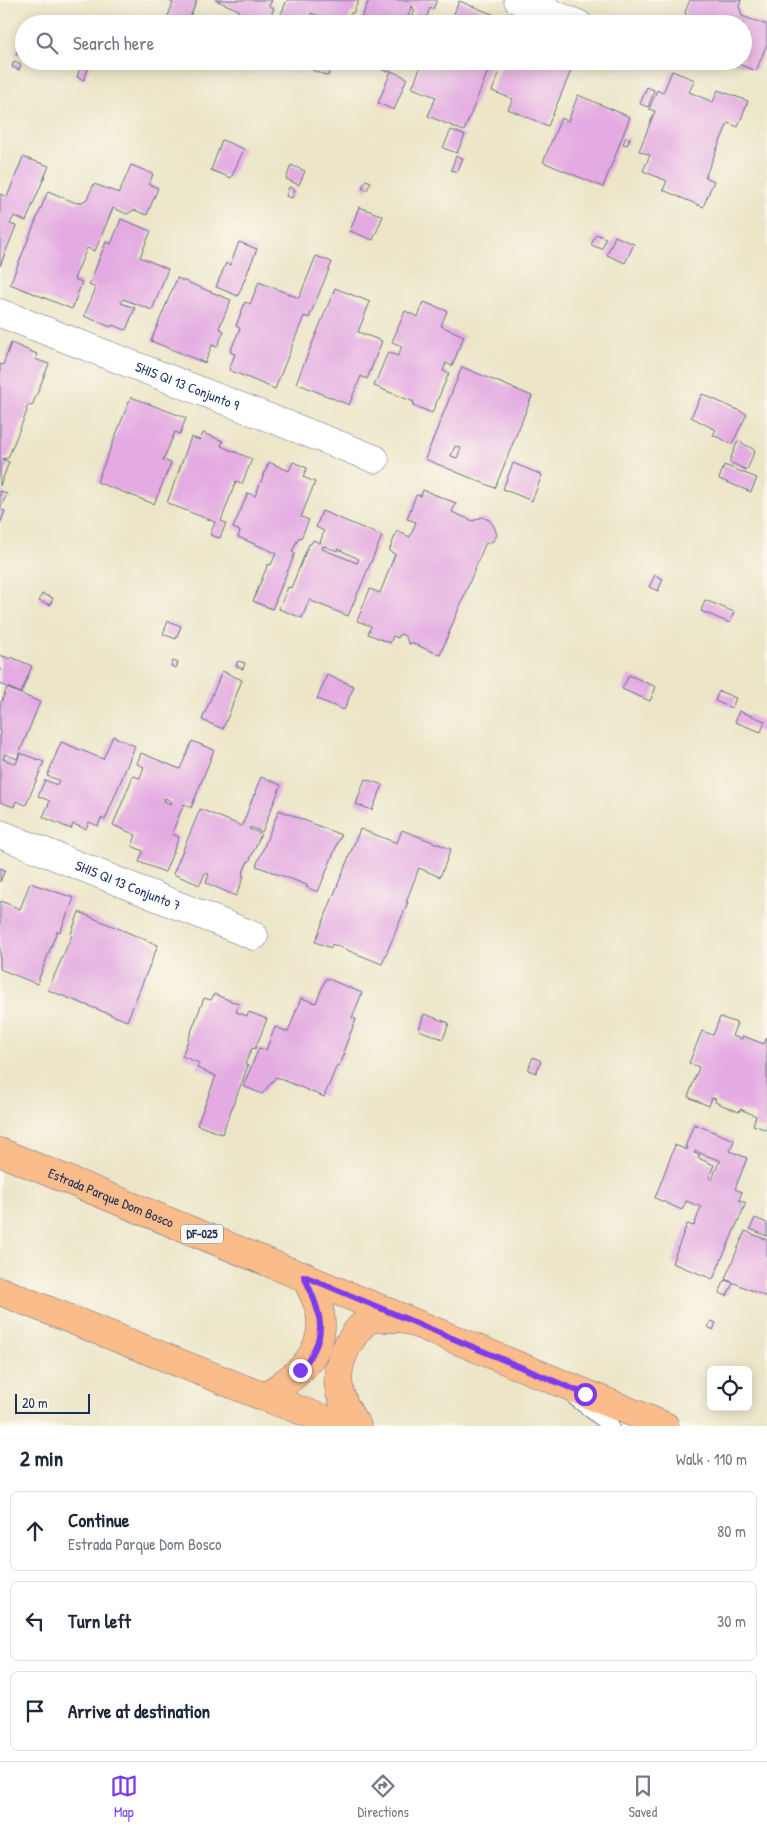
<!DOCTYPE html>
<meta charset="utf-8">
<style>
:root{--surface:#fff;--page:#f6f6f7;--text:#1f2937;--muted:#747a83;--line:#e0e1e3;--accent:#7c3aed}
body{margin:0;font-family:"Patrick Hand",sans-serif;background:var(--page);color:var(--text)}
.controls{position:absolute;right:15px;bottom:15px;display:grid;overflow:hidden;border-radius:8px;box-shadow:0 2px 12px #0003}
.controls button{width:45px;height:45px;display:grid;place-items:center;padding:0;border:0;border-bottom:1px solid var(--line);background:var(--surface);color:var(--text);font:25px sans-serif}
.scale{position:absolute;left:15px;bottom:12px;width:75px;box-sizing:border-box;padding-left:5px;border:2px solid #1b2f5e;border-top:0;font-size:14px;line-height:18px;white-space:nowrap;color:#1b2f5e;-webkit-text-stroke:4px #fbf7ec;paint-order:stroke}
.stop{position:absolute;width:15px;height:15px;margin:-11px;border:4px solid #7c3aed;border-radius:50%;background:#fff}
.stop.end{background:#7c3aed;border-color:#fff;box-shadow:0 1px 5px #0008}
.list{margin:0;padding:0;list-style:none}
h2{display:flex;justify-content:space-between;align-items:center;height:65px;margin:0;padding:0 20px;font-size:21px}
h2 small{font-size:16px;font-weight:400;color:var(--muted)}
.list li{display:grid;grid-template-columns:32px 1fr auto;gap:15px;align-items:center;box-sizing:border-box;height:80px;margin:0 10px 10px;padding:0 10px;border:1px solid var(--line);border-radius:8px}
.list b{display:block;font-size:19px;white-space:nowrap}
.list p{margin:0;font-size:16px;white-space:nowrap;color:var(--muted)}
.list em{font-size:16px;font-style:normal;color:var(--muted)}
.icon{flex:none;width:28px;height:28px;fill:none;stroke:currentColor;stroke-width:2;stroke-linecap:round;stroke-linejoin:round}
.map{position:relative;flex:none;width:767px;height:1426px;overflow:hidden}
.search{position:absolute;background:var(--surface);box-shadow:0 2px 12px #0003;left:15px;right:15px;top:15px;height:55px;display:flex;align-items:center;gap:12px;box-sizing:border-box;padding:0 18px;border-radius:28px;color:var(--muted);font-size:19px}
.sheet{height:335px;background:var(--surface)}
nav{display:flex;justify-content:space-around;align-items:center;box-sizing:border-box;height:70px;border-top:1px solid var(--line);background:var(--surface);font-size:14px;color:var(--muted)}
nav a{display:grid;justify-items:center;gap:2px}
nav .on{color:var(--accent)}
.map>svg:first-child{display:block}
.building{fill:#e4abe2;fill-rule:evenodd}
.lines{fill:none;stroke-linecap:round;stroke-linejoin:round}
.lane-casing{stroke:#646f83;stroke-width:17}
.street-casing{stroke:#646f83;stroke-width:29}
.primary-casing{stroke:#646f83;stroke-width:29}
.lane{stroke:#fff;stroke-width:15}
.street{stroke:#fff;stroke-width:28}
.primary{stroke:#f9bc8a;stroke-width:28}
.route{stroke:#7c3aed;stroke-width:6}
.labels{text-anchor:middle;stroke-width:4;stroke-linejoin:round;paint-order:stroke}
.shield{fill:#fbf7ec;stroke:#5e6b89;stroke-width:1}
.shield-label{font-size:12px;font-weight:bold;fill:#1b2f5e}
.street-label{font-size:14px;fill:#1b2f5e;stroke:#fbf7ec}
</style>
<div class="map">
<svg width="767" height="1426" viewBox="0 0 767 1426">
<rect width="100%" height="100%" fill="#fbf7ec"/>
<filter id="ink" filterUnits="userSpaceOnUse"><feTurbulence type="fractalNoise" baseFrequency=".02" numOctaves="2"/><feDisplacementMap in="SourceGraphic" scale="10" xChannelSelector="R" yChannelSelector="G"/><feConvolveMatrix kernelMatrix="1 2 1 2 8 2 1 2 1" color-interpolation-filters="sRGB"/></filter>
<filter id="wash" filterUnits="userSpaceOnUse"><feTurbulence type="fractalNoise" baseFrequency=".0096" numOctaves="4" result="noise"/><feDisplacementMap in="SourceGraphic" scale="20" xChannelSelector="R" yChannelSelector="G"/><feGaussianBlur stdDeviation="1.12" result="paint"/><feColorMatrix in="noise" values="0 0 0 0 0 0 0 0 0 0 0 0 0 0 0 0 0 1.4 0 .05"/><feComposite in="paint" operator="in"/></filter>
<g filter="url(#wash)">
<rect width="100%" height="100%" fill="#ece5c7"/>
<g id="blocks">
<path class="building" d="M167 0H197L187 24H165L173 3Z
M215 0H272L269 6 274 8 268 24H233L239 10Z
M287 0H359L353 13H351L346 24H277ZM311 13 319 16 317 20 310 18Z
M369 0H437L433 9 430 8 424 24H409L415 11 412 6 405 24H359Z
M690 0H741L739 6 742 16 767 25V44L756 71 731 61H743V24H690L685 12Z
M459 1 510 21 509 24H450Z
M20 44 24 45V57L16 54Z
M14 61 21 64 19 70 12 67Z
M82 61 90 64 84 80 77 77Z
M316 61H334L328 76 312 70Z
M361 61H393L388 72Z
M423 61H492L464 131 428 116 436 97 412 88Z
M504 61H575L548 126 508 109 513 99 492 91Z
M391 71 407 78 394 110 378 103Z
M672 71 695 80 689 92 713 102 718 90 748 101 738 127 728 123 705 177 714 181 703 207 663 190 667 181 643 171 650 155 639 151 655 111 649 109 657 90 663 93Z
M647 87 654 90 648 107 640 104Z
M578 95 630 117 603 187 543 162 561 118 568 121Z
M451 130 465 135 457 153 443 148Z
M626 137 630 138 627 145 623 144Z
M222 140 244 149 231 178 211 170Z
M456 156 463 158 457 172 451 170Z
M23 157 49 166 26 221 14 216 10 224 16 226 0 266V194L7 197Z
M131 165 153 174 149 184 158 188 147 215 134 210 127 214 113 208 95 251 87 248 74 279 82 282 72 309 10 284 48 191 76 203 82 202 87 199 94 184 119 193Z
M291 165 305 171 299 185 286 179Z
M366 180 371 182 367 190 362 188Z
M289 187 295 190 292 198 286 196Z
M359 207 383 216 373 240 350 231Z
M121 219 151 231 140 257 168 269 152 310 123 299 121 303 135 308 126 330 112 325 111 327 84 316 96 288 89 285 106 242 111 244Z
M596 234 606 238 602 249 591 245Z
M615 236 634 244 625 263 607 255Z
M239 242 257 249 238 296 216 287 226 263 230 265Z
M316 256 332 262 309 318 304 316 275 389 229 370 235 354 230 352 240 328 236 326 245 302 250 304 259 282 299 298Z
M177 278 231 300 219 328 224 331 217 347 212 345 205 363 151 341Z
M335 288 370 302 358 332 382 341 367 379 361 376 349 405 296 383Z
M424 302 447 311 441 326 464 336 452 366 446 363 443 371 449 373 432 413 413 405 414 402 374 386 388 352 398 356 402 346 392 342 405 311 418 317Z
M11 343 37 354 35 359 49 364 32 406 28 405 26 410 27 411 8 458 2 459 9 462 0 486V364L3 365Z
M462 367 532 396 495 488 425 459ZM455 446 461 448 457 458 451 456Z
M702 394 747 414 732 444 713 435 716 430 691 417Z
M131 397 186 418 180 434 175 432 163 460 171 463 154 504 97 482Z
M203 433 223 441 221 446 252 459 242 484 236 481 221 521 226 523 220 538 210 535 215 522 167 503 191 437 200 440Z
M738 441 755 450 747 470 729 462Z
M269 462 289 471 293 462 307 468 303 477 315 482 301 517 309 520 301 538 299 537 292 552 295 553 272 609 253 601 268 564 271 565 276 553 238 537 240 531 233 528 248 493 255 496Z
M513 463 542 475 532 501 503 489Z
M724 465 757 478 751 492 719 479Z
M423 490 456 503 452 512 473 521 482 517 489 520 494 526 497 535 493 541 485 544 440 655 412 643 409 644 405 636 400 634 398 638 393 636 390 643 368 634 371 626 357 621 370 589 380 593 395 554 389 551 397 531 410 537 416 522 407 519 416 495 421 496Z
M0 491 7 494 0 509 5 511 0 524Z
M322 511 382 536 348 616 309 600 302 618 279 609 288 587 291 588 309 544H311L313 540 320 543 324 531 316 527ZM323 546 338 551V549L359 559 357 563 322 549Z
M655 575 663 579 658 591 649 587Z
M42 594 53 598 50 605 39 601Z
M705 600 734 612 730 623 701 611Z
M168 621 181 626 176 639 163 634Z
M0 655 10 659 11 657 32 666 21 693 0 684Z
M173 661 178 663 176 668 171 666Z
M238 661 245 663 243 669 236 666Z
M222 671 242 680 223 729 202 720Z
M327 675 354 686 344 710 317 699Z
M629 675 656 687 650 701 622 689Z
M7 688 40 702 17 759 5 754 3 759 16 764 20 753 44 762 26 805 16 801 14 807 0 802V705Z
M719 691 736 698 732 708 715 701Z
M739 711 765 721 761 732 735 722Z
M113 736 135 746 105 820 101 818 98 826 89 822 86 829 73 824 71 829 43 817 50 801 38 796 45 780 57 785 59 780 47 776 61 742 103 759Z
M192 741 214 750 191 808 184 804 177 820 172 834 179 837 165 872 139 862 143 851 132 846 136 835 113 825 133 776 140 778 144 767 137 764 141 753 180 769ZM165 798 172 801 171 804 164 801Z
M261 777 281 785 262 832 250 827 249 829 261 834 249 862 248 861 242 875 244 876 236 896 206 883 209 874 205 873 200 885 173 874 200 809 242 826 254 794 256 795 257 792 255 791Z
M365 779 383 785 372 810 356 804Z
M279 810 341 835 318 892 306 887 307 885 256 866Z
M360 829 397 843 402 830 451 849 440 877 419 868 406 902H408L382 964 332 944 331 948 315 942Z
M0 868 5 870 0 882Z
M30 883 74 898 60 932 57 931 37 984 0 969V904L1 901 20 909Z
M79 912 158 945 127 1021 48 990 72 935 71 934Z
M326 978 362 993 352 1018 356 1019 343 1052 345 1053 339 1066 337 1065 324 1097 276 1077 262 1094 243 1086 259 1048 266 1050 275 1027 288 1032 301 998 316 1003Z
M214 994 239 1004 236 1012 247 1016 249 1012 267 1019 255 1049 252 1048 245 1064 248 1066 222 1134 197 1125 216 1076 197 1068 199 1063 182 1056 204 998 211 1000Z
M424 1014 449 1023 443 1039 419 1030Z
M720 1017 737 1023 732 1036 742 1039 743 1036 764 1044 767 1037V1130L753 1125 756 1116 747 1112 740 1109 739 1112 715 1102 716 1099 712 1098 709 1106 688 1097 699 1067 689 1063 702 1031 713 1035Z
M533 1057 541 1061 536 1073 528 1070Z
M694 1124 734 1140 730 1151 747 1158 735 1189 742 1192 739 1200 746 1203 713 1279 672 1263 687 1224 694 1226 701 1207 686 1201 682 1210 655 1198 675 1145 687 1150 688 1147H685ZM695 1151 721 1161 718 1164 712 1180 709 1178 714 1165 698 1158 700 1155 694 1153Z
M755 1218 767 1223V1236L750 1229Z
M745 1231 767 1240V1297L725 1279Z
M725 1280 733 1283 727 1296 719 1293Z
M711 1321 716 1323 713 1330 708 1327Z"/>
</g>
</g>
<g filter="url(#ink)">
<use href="#blocks" fill-opacity="0" stroke="#646f83" stroke-width="1"/>
<g class="lines">
<g class="lane-casing">
<path id="lane" d="M575 1398 611 1426"/>
</g>
<g class="street-casing">
<g id="street">
<path d="M518 0 578 24"/>
<path id="s1" d="M0 313 375 459"/>
<path id="s2" d="M0 834 254 936"/>
</g>
</g>
<g class="primary-casing">
<g id="primary">
<path id="s3" d="M0 1152 665 1426"/>
<path d="M0 1291 264 1397 343 1426"/>
<path d="M264 1397C296 1376 330 1353 319 1308 316 1298 309 1286 305 1276"/>
<path d="M357 1426C335 1396 331 1370 352 1338 357 1331 363 1322 371 1319 380 1317 393 1319 402 1318"/>
</g>
</g>
<use href="#lane" class="lane"/>
<use href="#street" class="street"/>
<use href="#primary" class="primary"/>
</g>
</g>
<g class="lines" filter="url(#ink)">
<path class="route" d="M300 1370C331 1336 321 1314 304 1276L585 1394"/>
</g>
<g class="labels">
<rect class="shield" x="181" y="1224.5" width="42" height="19" rx="4"/>
<g class="shield-label">
<text x="202" y="1238">DF-025</text>
</g>
<g class="street-label">
<text dy="5" stroke="none"><textPath href="#s1" startOffset="201">SHIS QI 13 Conjunto 9</textPath></text>
<text dy="5" stroke="none"><textPath href="#s2" startOffset="138">SHIS QI 13 Conjunto 7</textPath></text>
<text dy="5" stroke="none"><textPath href="#s3" startOffset="120">Estrada Parque Dom Bosco</textPath></text>
</g>
</g>
</svg>
<div class="controls">
<button><svg class="icon" aria-label="locate" viewBox="0 0 24 24"><circle cx="12" cy="12" r="6"/><path d="M12 2v4M12 18v4M2 12h4M18 12h4"/></svg></button>
</div>
<div class="scale">20 m</div>
<div class="stop" style="left:585px;top:1394px"></div>
<div class="stop end" style="left:300px;top:1370px"></div>
<div class="search"><svg class="icon" aria-label="search" viewBox="0 0 24 24"><circle cx="10" cy="10" r="6"/><path d="M15 15l6 6"/></svg>Search here</div>
</div>
<section class="sheet">
<h2>2 min<small>Walk · 110 m</small></h2>
<ul class="list">
<li><svg class="icon" aria-label="ahead" viewBox="0 0 24 24"><path d="M12 20V5M6 11l6-6 6 6"/></svg><div><b>Continue</b><p>Estrada Parque Dom Bosco</p></div><em>80 m</em></li>
<li><svg class="icon" aria-label="left" viewBox="0 0 24 24"><path d="M17 20v-9H6M10 6l-5 5 5 5"/></svg><div><b>Turn left</b></div><em>30 m</em></li>
<li><svg class="icon" aria-label="arrive" viewBox="0 0 24 24"><path d="M6 21V4h12l-3 4 3 4H6"/></svg><div><b>Arrive at destination</b></div></li>
</ul>
</section>
<nav>
<a class="on"><svg class="icon" aria-label="map" viewBox="0 0 24 24"><path d="M3 6l6-2 6 2 6-2v14l-6 2-6-2-6 2zM9 4v14M15 6v14"/></svg>Map</a>
<a><svg class="icon" aria-label="directions" viewBox="0 0 24 24"><path d="M12 3l9 9-9 9-9-9zM9 14v-3h6M13 9l2 2-2 2"/></svg>Directions</a>
<a><svg class="icon" aria-label="saved" viewBox="0 0 24 24"><path d="M7 4h10v16l-5-4-5 4z"/></svg>Saved</a>
</nav>
